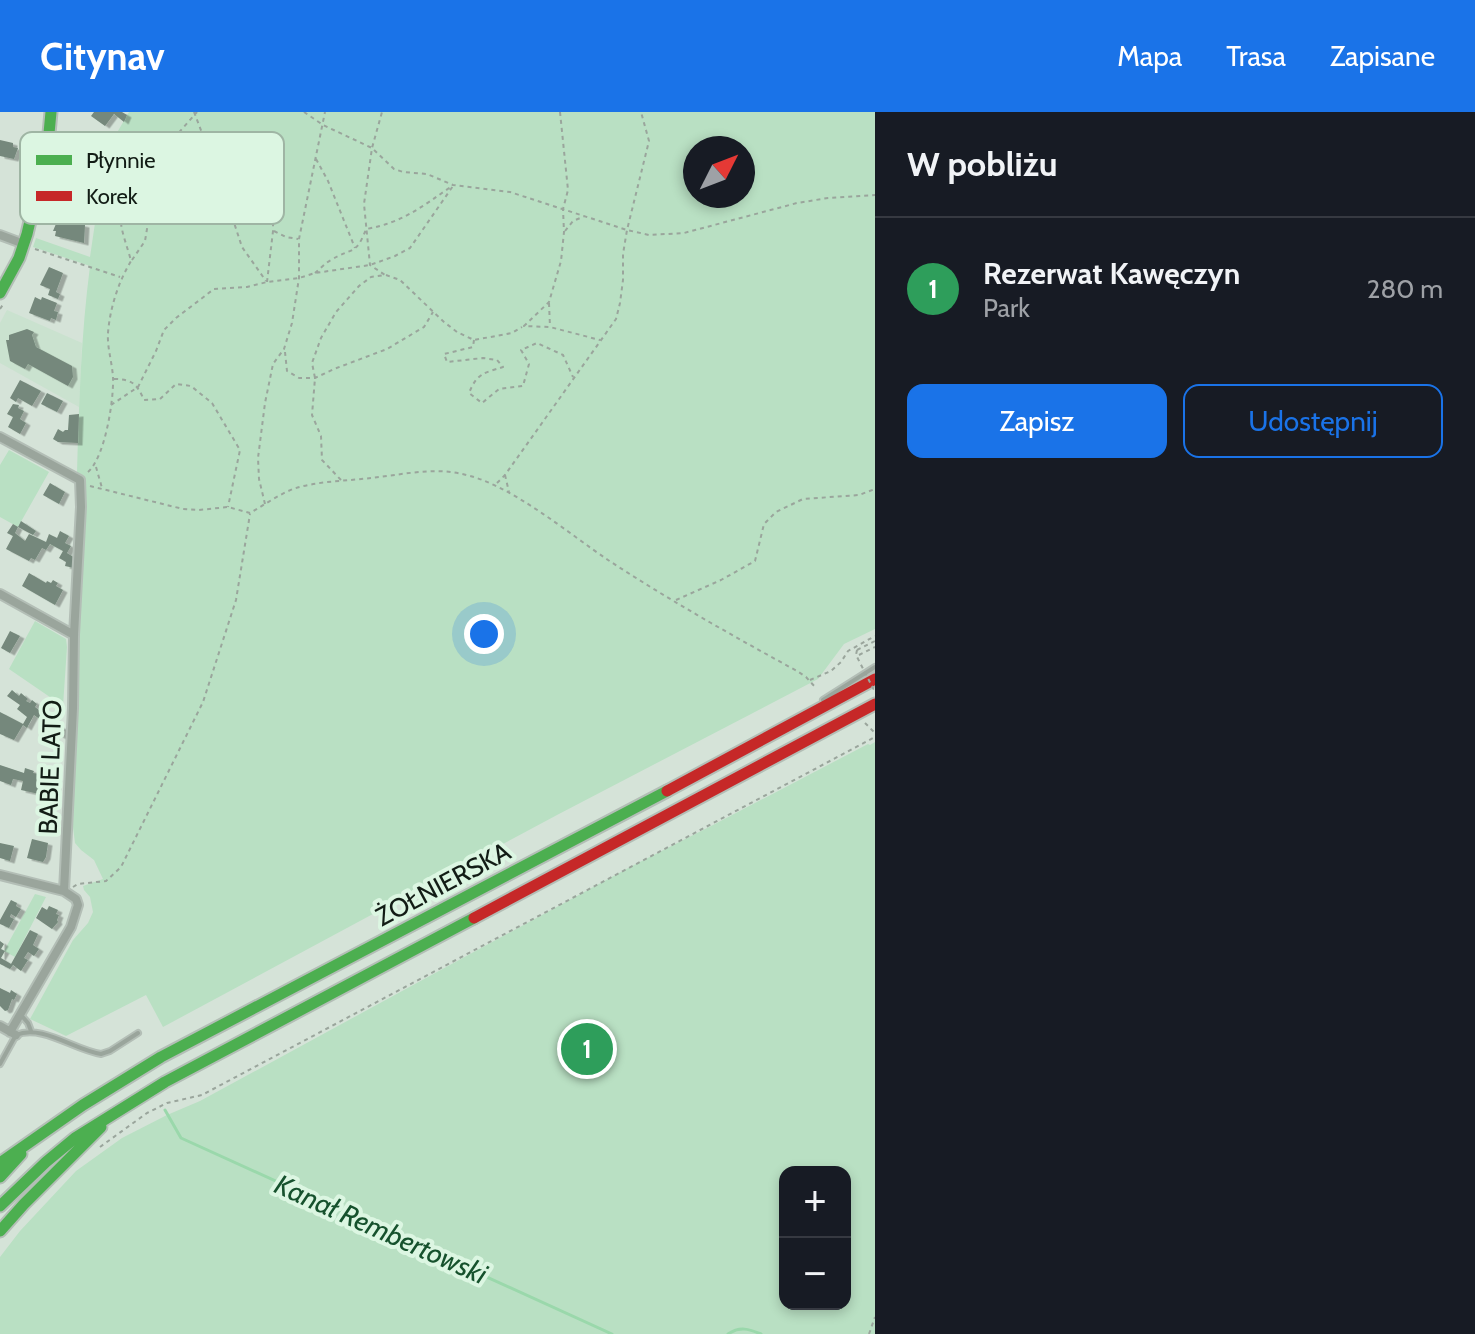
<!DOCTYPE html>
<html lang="pl">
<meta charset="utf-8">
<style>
:root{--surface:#171b24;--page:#20242c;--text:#f1f3f6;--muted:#9ea1a6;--line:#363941;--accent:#1a73e8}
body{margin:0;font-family:Cabin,sans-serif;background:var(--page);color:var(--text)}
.controls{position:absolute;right:24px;bottom:24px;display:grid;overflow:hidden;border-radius:16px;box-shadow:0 4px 12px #0003}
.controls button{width:72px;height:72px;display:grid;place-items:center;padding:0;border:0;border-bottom:2px solid var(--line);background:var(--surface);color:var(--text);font:40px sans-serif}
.compass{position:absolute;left:683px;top:24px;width:72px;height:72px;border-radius:50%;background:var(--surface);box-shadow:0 4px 12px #0003;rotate:48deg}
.you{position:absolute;left:484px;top:522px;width:28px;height:28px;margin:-20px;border:6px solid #fff;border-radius:50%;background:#1a73e8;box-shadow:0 0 0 12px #1a73e833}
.badge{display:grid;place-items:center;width:52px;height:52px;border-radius:50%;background:var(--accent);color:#fff;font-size:26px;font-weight:700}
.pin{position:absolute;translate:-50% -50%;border:4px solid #fff;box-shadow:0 2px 8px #0006}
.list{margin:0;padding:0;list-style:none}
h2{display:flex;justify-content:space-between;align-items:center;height:104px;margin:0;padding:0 32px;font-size:34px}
h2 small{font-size:26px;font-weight:400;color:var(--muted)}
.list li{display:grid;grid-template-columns:52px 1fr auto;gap:24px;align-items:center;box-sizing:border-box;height:144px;padding:0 32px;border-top:2px solid var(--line)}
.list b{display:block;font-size:30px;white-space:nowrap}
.list p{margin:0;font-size:26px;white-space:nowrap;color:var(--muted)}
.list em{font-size:26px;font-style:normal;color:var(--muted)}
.actions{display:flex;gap:16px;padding:24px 32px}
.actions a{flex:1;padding:18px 0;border:2px solid var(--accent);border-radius:16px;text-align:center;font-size:28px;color:var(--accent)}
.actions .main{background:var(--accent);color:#fff}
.map{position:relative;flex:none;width:875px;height:1222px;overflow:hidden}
header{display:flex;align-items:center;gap:48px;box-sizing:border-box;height:112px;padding:0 40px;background:var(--accent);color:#fff}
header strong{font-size:38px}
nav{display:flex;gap:44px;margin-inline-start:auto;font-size:28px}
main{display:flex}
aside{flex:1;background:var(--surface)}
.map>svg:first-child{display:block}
.built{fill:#cae2cf}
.green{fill:#b9e0c3;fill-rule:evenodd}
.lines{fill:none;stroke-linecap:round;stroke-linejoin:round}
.stream{stroke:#9ad8ab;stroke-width:3}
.building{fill:#75887b;filter:url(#shadow)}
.lane-casing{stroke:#b3beb6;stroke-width:8}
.street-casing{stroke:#b3beb6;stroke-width:12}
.fast-casing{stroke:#b3beb6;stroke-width:15}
.jam-casing{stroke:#b3beb6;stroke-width:15}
.path{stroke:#9aa59c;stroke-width:2;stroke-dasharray:4 4;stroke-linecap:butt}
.lane{stroke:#9aa59c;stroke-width:4}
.street{stroke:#9aa59c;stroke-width:8}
.fast{stroke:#4caf50;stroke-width:11}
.jam{stroke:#c62828;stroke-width:11}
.path-bridge{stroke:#9aa59c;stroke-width:2;stroke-dasharray:4 4;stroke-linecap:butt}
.labels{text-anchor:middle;stroke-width:8;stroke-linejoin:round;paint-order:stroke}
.street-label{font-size:26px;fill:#121c15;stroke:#dcf6e2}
.water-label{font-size:28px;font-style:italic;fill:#16522d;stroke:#dcf6e2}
.key{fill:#dcf6e2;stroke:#9fb5a4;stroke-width:2}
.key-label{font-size:22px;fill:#121c15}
</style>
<header>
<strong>Citynav</strong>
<nav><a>Mapa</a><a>Trasa</a><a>Zapisane</a></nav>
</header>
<main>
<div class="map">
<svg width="875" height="1222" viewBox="0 0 875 1222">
<defs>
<filter id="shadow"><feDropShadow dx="4.5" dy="2.5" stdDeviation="0" flood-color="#0004"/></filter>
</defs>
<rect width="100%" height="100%" fill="#d5e3d8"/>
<path class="built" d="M7 198 82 231 79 295 0 251V211Z"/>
<path class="green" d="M129 0H875V517L844 532 818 567 557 703 163 915 146 883 66 924 30 907 73 828 88 811 93 800 90 785 84 778 83 774 103 767 94 748 81 738 75 731 73 715 77 524 84 366 77 361C79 292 81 223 90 154L33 135 36 126 90 145 100 77 83 74 84 65 106 28 111 31ZM695 36H743V84H695Z
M9 338 49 360 18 415 0 405V353Z
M35 509 66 527 67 535 63 594 9 557Z
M875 630V1222H0V1145L20 1119 76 1059 122 1026 167 1003 200 989 632 754 713 713 868 632 870 633ZM785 1060H845V1192H785Z
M35 782 46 785 15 845 4 839Z"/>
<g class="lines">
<path class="stream" d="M165 998 181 1026 612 1222
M728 1222C740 1214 749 1217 761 1222"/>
</g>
<path class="building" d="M94 0H122L127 3 124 10 114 2 105 14 91 4Z
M0 28 13 31V35L18 36 14 47 0 44Z
M58 107 85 113 84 131 55 124 56 119H53Z
M49 155 63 161 56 180 60 182 58 187 48 183 50 177 40 173Z
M35 185 41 188 42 185 57 191 54 199 58 200 56 208 51 206 50 209 29 201Z
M27 217 34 220 32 223 36 235 72 254 73 265 68 274 28 252 25 257 10 249 6 228H9V223Z
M20 268 41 279 32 294 18 286 16 290 10 286Z
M47 281 63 289 57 300 41 292Z
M13 292 19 293 18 296 24 299 20 307 26 311 20 322 8 315 13 305 7 302Z
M79 302 78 331 58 330 53 327 58 317 63 320 65 318H68L69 303Z
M50 371 65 380 59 392 43 383Z
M21 409 36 419 33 423 18 415 15 421 25 429 29 422 46 430 49 422 57 426 60 419 69 424 65 431 71 434 67 441 75 446 74 456 65 454 66 450 59 446 63 439 50 432 46 438 42 436 35 448 31 446 29 449 6 437 13 424 7 421 13 412 18 415Z
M29 461 46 471 47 469 51 471 53 468 58 471 56 474 63 478 55 493 22 474Z
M10 519 20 524 10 541 1 536Z
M12 578 19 584 21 581 28 587 26 589 30 591 32 588 37 592 35 595 63 616 62 625 41 613 44 610 34 603 27 616 23 613 14 628 0 622V600L23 612 27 605 17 597 20 593 7 584Z
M0 653 24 661 25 656 34 659 33 661 46 663 45 670 50 671 48 684 21 678 23 669 13 667 11 673 0 669Z
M32 727 48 731 46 745 43 750 27 746Z
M0 731 14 734 10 749 0 746Z
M11 788 17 791 16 794 21 797 16 805 11 802 10 805 14 807 9 816 0 812V808Z
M49 794 58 798 56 802 59 803 57 808 58 810 52 817 36 806 42 795 47 798Z
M30 818 38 822 33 833 39 837 34 844 28 840 24 846 28 848 21 859 13 853 10 857 0 852V829L4 832 1 837 5 839 1 846 11 852Z
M0 876 10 881 11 878 17 882 14 888 12 887 8 898 5 899 0 894Z"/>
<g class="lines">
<g class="lane-casing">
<path id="lane" d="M823 588 875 555
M21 903 28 911 31 919
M0 952 16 923C42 912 74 938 101 942L110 939 138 921"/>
</g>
<g class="street-casing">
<path id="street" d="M0 123 24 132
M0 325 80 368 81 395 74 523 73 596 64 779
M0 482 74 523
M0 763 64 779 76 787 78 793 71 815 10 920
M0 914 16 923"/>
</g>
<g class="fast-casing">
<path id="fast" d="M0 181 19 146 27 122 48 32 51 0
M0 1051 83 993 161 945 667 679
M0 1065 21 1042
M0 1094 46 1050 75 1026 165 970 474 806
M0 1119 24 1092 101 1015"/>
</g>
<g class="jam-casing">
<path id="jam" d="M667 679 875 567
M474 806 875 592"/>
</g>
<path class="path" d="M194 0 221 71 242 135 266 169
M304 0 323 13 372 36 394 57 403 60 427 62 453 73 510 80 627 118 649 123 684 121 797 91 828 86 875 83
M560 0 568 78 563 97 564 120 561 149 549 190 524 214 550 215 600 228
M316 47 328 69 355 136
M274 119 286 125 298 127
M565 119 573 109 585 104
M35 137 120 165
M132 148 145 129 152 87
M315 161C320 157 325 151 331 148 352 135 356 144 366 117 402 111 423 94 452 74
M386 163 400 168 444 210 457 220 474 228 512 221 522 215
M267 170 273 119V96
M549 191 550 215
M0 197 4 191
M474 228 473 235 444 242 447 250 483 246 497 248 503 255C484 261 477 261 469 281L482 291 499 277 523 274 529 252 521 238 537 231 563 243 573 265
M285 240 287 259 299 266H315L334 257 387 237 424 215 433 200
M114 267C132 267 137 272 144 288L160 287 176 272 191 274 212 291 240 338 228 395
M111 293 138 275 156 239 164 218 176 206 214 177 247 175 267 170 299 166 315 161 370 153 395 144 410 136 453 74
M96 355 102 376
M88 360C105 345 114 288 113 265 112 250 107 235 108 221 110 196 118 171 131 149 128 136 119 115 121 103L152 86 158 55 166 35 197 0
M505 363 509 380
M341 368 322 348 321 324 312 303 315 266 312 251 321 226 336 200 359 174 371 165 385 163 370 153 364 92 372 36 382 0
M497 371 505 363 616 207 620 191 623 168V142L627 118 649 29 641 0
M90 374 183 397 199 398 228 395 250 401C264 393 278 383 293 377 317 369 346 369 371 366 400 363 433 355 462 362 509 371 568 421 608 448 669 488 733 524 797 559L806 565 816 576
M265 392 259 367 258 346 265 291 273 252 284 237 292 211 299 166V127L325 0
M676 488 721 468 755 449 764 412 776 400 803 387 859 383 875 377
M857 538 875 529
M859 543 875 535
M810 568 831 559 841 550 848 539 875 524
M865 611 875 621
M73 775 78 772 106 769 121 755 203 590 236 488 250 402
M100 1035 147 1001 167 991 202 983 875 625
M869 1222 875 1205"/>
<use href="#lane" class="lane"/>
<use href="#street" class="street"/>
<use href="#fast" class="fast"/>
<use href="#jam" class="jam"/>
<path class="path-bridge" d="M857 538 856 543 875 580"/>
</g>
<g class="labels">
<g class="street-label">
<text transform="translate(50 655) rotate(-88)" y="9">BABIE LATO</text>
<text transform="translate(443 772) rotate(-28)" y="9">ŻOŁNIERSKA</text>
</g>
<g class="water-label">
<text transform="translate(381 1117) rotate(24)" y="10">Kanał Rembertowski</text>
</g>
</g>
<rect x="20" y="20" width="264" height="92" rx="12" class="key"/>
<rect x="36" y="43" width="36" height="10" fill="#4caf50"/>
<rect x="36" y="79" width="36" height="10" fill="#c62828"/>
<g class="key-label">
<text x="86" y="56">Płynnie</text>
<text x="86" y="92">Korek</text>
</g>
</svg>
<div class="controls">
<button>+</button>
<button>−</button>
</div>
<svg class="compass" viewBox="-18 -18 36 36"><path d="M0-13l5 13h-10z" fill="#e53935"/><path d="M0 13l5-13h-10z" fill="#9ea1a6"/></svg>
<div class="you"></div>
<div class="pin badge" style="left:587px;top:937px;background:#2e9e5b">1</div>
</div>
<aside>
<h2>W pobliżu<small></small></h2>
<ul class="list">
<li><span class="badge" style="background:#2e9e5b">1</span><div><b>Rezerwat Kawęczyn</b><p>Park</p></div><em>280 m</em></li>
</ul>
<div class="actions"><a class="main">Zapisz</a><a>Udostępnij</a></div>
</aside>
</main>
